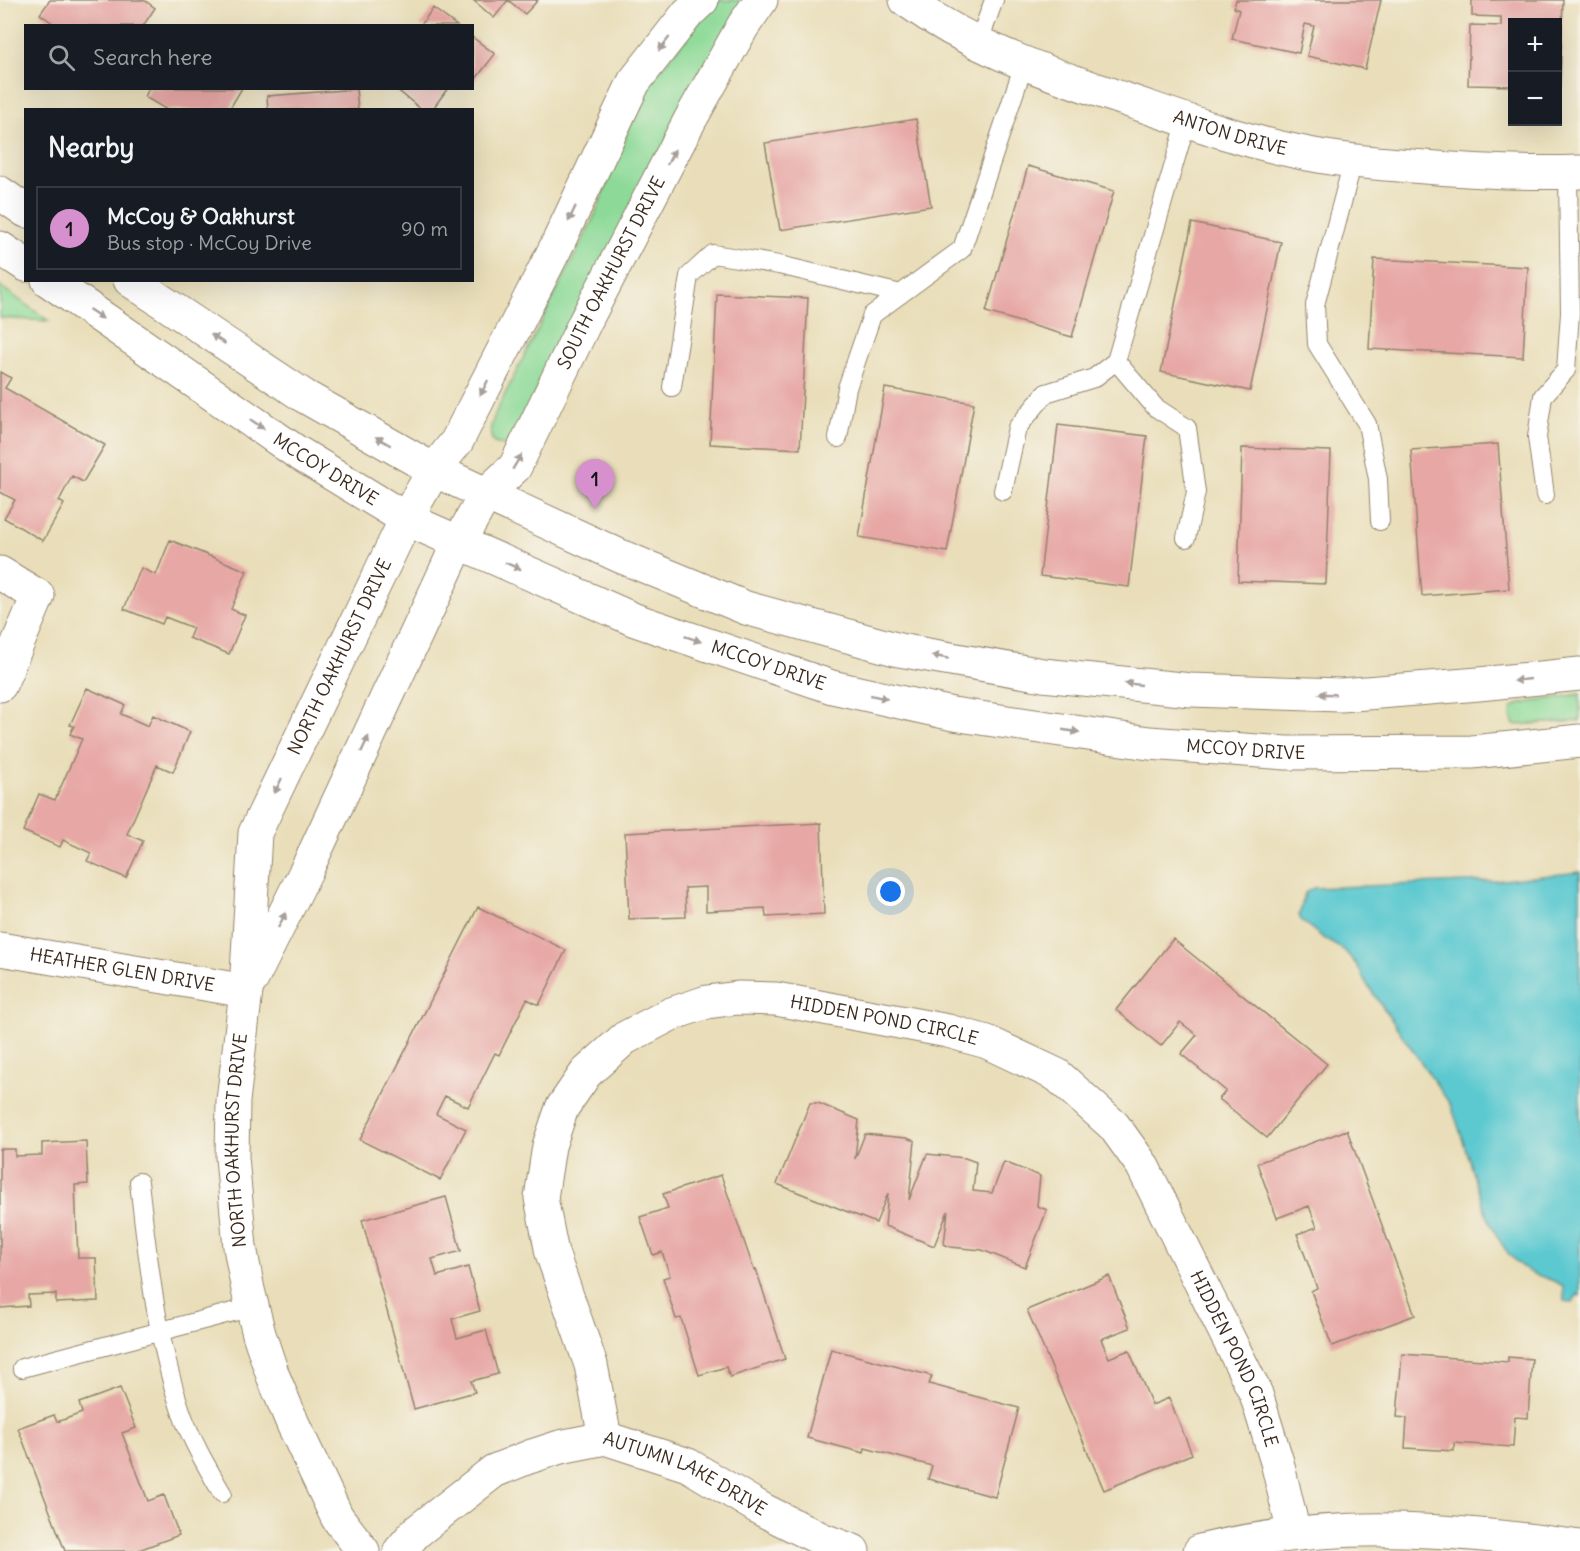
<!DOCTYPE html>
<meta charset="utf-8">
<style>
:root{--surface:#171b24;--page:#20242c;--text:#f1f3f6;--muted:#9ea1a6;--line:#363941;--accent:#d690ce}
body{margin:0;font-family:Delius,sans-serif;background:var(--page);color:var(--text)}
.controls{position:absolute;right:18px;top:18px;display:grid;overflow:hidden;border-radius:0px;box-shadow:0 6px 24px #0002}
.controls button{width:54px;height:54px;display:grid;place-items:center;padding:0;border:0;border-bottom:2px solid var(--line);background:var(--surface);color:var(--text);font:30px sans-serif}
.you{position:absolute;left:891px;top:892px;width:21px;height:21px;margin:-15px;border:4px solid #fff;border-radius:50%;background:#1a73e8;box-shadow:0 0 0 9px #1a73e833}
.badge{display:grid;place-items:center;width:39px;height:39px;border-radius:50%;background:var(--accent);color:#111;font-size:20px;font-weight:700}
.pin{position:absolute;translate:-50% -50px;filter:drop-shadow(0 2px 3px #0008)}
.pin::after{content:'';position:absolute;top:32px;width:21px;height:18px;background:inherit;clip-path:polygon(0 0,100% 0,50% 100%)}
.list{margin:0;padding:0;list-style:none}
h2{display:flex;justify-content:space-between;align-items:center;height:78px;margin:0;padding:0 24px;font-size:26px}
h2 small{font-size:20px;font-weight:400;color:var(--muted)}
.list li{display:grid;grid-template-columns:39px 1fr auto;gap:18px;align-items:center;box-sizing:border-box;height:84px;margin:0 12px 12px;padding:0 12px;border:2px solid var(--line);border-radius:0px}
.list b{display:block;font-size:22px;white-space:nowrap}
.list p{margin:0;font-size:20px;white-space:nowrap;color:var(--muted)}
.list em{font-size:20px;font-style:normal;color:var(--muted)}
.icon{flex:none;width:33px;height:33px;fill:none;stroke:currentColor;stroke-width:2;stroke-linecap:round;stroke-linejoin:round}
.map{position:relative;flex:none;width:1580px;height:1551px;overflow:hidden}
.search{position:absolute;background:var(--surface);box-shadow:0 6px 24px #0002;left:24px;top:24px;width:450px;height:66px;display:flex;align-items:center;gap:15px;box-sizing:border-box;padding:0 21px;border-radius:0px;color:var(--muted);font-size:22px}
.panel{position:absolute;background:var(--surface);box-shadow:0 6px 24px #0002;left:24px;top:108px;width:450px;height:174px;border-radius:0px}
.map>svg:first-child{display:block}
.green{fill:#8dda98;stroke:#64825b;stroke-width:1.5}
.water{fill:#5cc9d0;stroke:#4c7a77;stroke-width:1.5}
.building{fill:#e7a7a5}
.lines{fill:none;stroke-linecap:round;stroke-linejoin:round}
.service-casing{stroke:#92846c;stroke-width:20}
.minor-casing{stroke:#92846c;stroke-width:35}
.tertiary-casing{stroke:#92846c;stroke-width:35}
.service{stroke:#fff;stroke-width:18}
.minor{stroke:#fff;stroke-width:33}
.tertiary{stroke:#fff;stroke-width:33}
.oneway{fill:#a79f9a}
.labels{text-anchor:middle;stroke-width:6;stroke-linejoin:round;paint-order:stroke}
.street-label{font-size:18px;fill:#3b2a1e;stroke:#f7f3e8}
</style>
<div class="map">
<svg width="1580" height="1551" viewBox="0 0 1580 1551">
<rect width="100%" height="100%" fill="#f7f3e8"/>
<filter id="ink" filterUnits="userSpaceOnUse"><feTurbulence type="fractalNoise" baseFrequency=".0167" numOctaves="2"/><feDisplacementMap in="SourceGraphic" scale="12" xChannelSelector="R" yChannelSelector="G"/><feConvolveMatrix kernelMatrix="1 2 1 2 8 2 1 2 1" color-interpolation-filters="sRGB"/></filter>
<filter id="wash" filterUnits="userSpaceOnUse"><feTurbulence type="fractalNoise" baseFrequency=".008" numOctaves="4" result="noise"/><feDisplacementMap in="SourceGraphic" scale="24" xChannelSelector="R" yChannelSelector="G"/><feGaussianBlur stdDeviation="1.35" result="paint"/><feColorMatrix in="noise" values="0 0 0 0 0 0 0 0 0 0 0 0 0 0 0 0 0 1.4 0 .05"/><feComposite in="paint" operator="in"/></filter>
<g filter="url(#wash)">
<rect width="100%" height="100%" fill="#e9deb9"/>
<path class="green" d="M719 0H745L507 446 494 443C487 432 492 423 496 412L594 217 637 108 649 84 696 25Z
M0 286 49 321 0 318Z
M1580 694V721L1514 725 1511 716 1512 707 1520 704Z"/>
<path class="water" d="M1580 872V1296L1577 1295 1573 1302 1564 1301 1563 1286C1550 1277 1534 1277 1522 1267 1480 1234 1471 1151 1450 1104L1368 986 1356 964 1344 950 1326 940 1302 921 1299 916 1305 893 1313 888 1494 881Z"/>
<g id="blocks">
<path class="building" d="M50 0H144L155 8 143 26H57L40 14Z
M473 0H538L525 14 508 0 494 18Z
M1236 0H1381L1365 69 1307 56 1314 26 1305 24 1299 53 1232 39 1239 10 1234 8Z
M1472 0H1563L1560 87H1558V22H1512V86L1468 85 1470 25 1501 26V17L1472 16Z
M433 8 457 26H420Z
M472 37 495 54 472 84Z
M149 88H242L229 110H167L145 97Z
M395 88H448L432 110H422Z
M356 89 358 110H268L267 96Z
M916 119 931 206 780 230 765 143Z
M1028 166 1114 191 1072 337 986 312Z
M1192 223 1281 242 1250 391 1161 372Z
M1374 259 1528 267 1523 357 1369 349Z
M717 294 808 298 800 449 710 444Z
M0 372 11 378 5 388 105 445 83 482 72 476 59 501 64 504 43 541 4 518 15 500 0 492Z
M885 388 974 403 947 552 859 537Z
M1058 425 1147 436 1129 587 1040 576Z
M1498 444 1509 589 1422 596 1411 450Z
M1242 448 1331 451 1326 584 1238 581Z
M170 540 247 571 231 609 245 615 229 654 189 638 193 628 165 617 162 624 124 609 141 568 156 575Z
M87 688 125 705 121 714 148 726 153 715 190 732 173 772 157 765 127 834 143 841 126 878 87 861 91 853 63 840 60 847 23 831 39 794 55 800 82 739 70 734 74 726 70 725Z
M821 823 824 914 766 917 765 908 706 911V887L685 888 686 917 629 919 625 833Z
M478 907 566 950 539 1005 527 999 499 1055 495 1053 468 1107 445 1096 436 1114 466 1129 440 1180 360 1140Z
M1173 939 1327 1064 1267 1138 1219 1099 1226 1091 1181 1054 1197 1035 1180 1022 1161 1046 1116 1010Z
M810 1103H818L859 1120 855 1159 865 1134 906 1138 915 1141 909 1200 927 1154 965 1158 976 1162 973 1191 992 1193 1004 1162 1040 1176 1037 1206 1047 1210 1025 1267 982 1250 950 1247 944 1244 948 1211 934 1246 885 1226 888 1193 876 1223 777 1184Z
M1347 1130 1415 1315 1332 1346 1311 1291 1317 1288 1297 1234 1317 1227 1309 1206 1277 1218 1257 1163Z
M86 1141 88 1184 75 1185 78 1258H96L98 1301 56 1303V1294L28 1295 29 1306 0 1308V1149H15V1156L42 1155V1143Z
M721 1175 754 1270 756 1269 785 1359 730 1377 726 1367 699 1375 681 1318 676 1319 663 1278 670 1276 662 1252 653 1255 640 1217 668 1208 663 1194Z
M446 1197 461 1251 432 1259 437 1276 468 1267 480 1311 452 1319 457 1338 486 1330 498 1374 471 1381 475 1392 414 1409 362 1220Z
M1109 1276 1130 1328 1101 1339 1109 1358 1129 1350 1152 1405 1169 1398 1192 1454 1104 1490 1027 1310Z
M831 1349 932 1376 929 1384 1019 1408 995 1497 928 1479 932 1466 865 1448 864 1453 807 1438Z
M1402 1354 1508 1362V1357L1532 1359 1528 1418 1515 1417 1513 1447 1454 1443V1451L1405 1448 1407 1418 1397 1417Z
M120 1388 136 1428 122 1433 148 1501 164 1495 179 1535 136 1551H65L18 1428 54 1415 57 1422 82 1413 79 1403Z"/>
</g>
</g>
<g filter="url(#ink)">
<use href="#blocks" fill-opacity="0" stroke="#92846c" stroke-width="1.5"/>
<g class="lines">
<g class="service-casing">
<path id="service" d="M978 44 994 0
M1353 161 1315 305 1317 344 1367 424 1378 479 1380 521
M1116 361 1155 407 1187 428 1196 492 1186 538
M672 387 689 276 713 254 779 265 901 294
M838 438 847 388 872 315 962 249 1024 64
M1003 491 1017 428 1046 393 1094 378 1116 361 1187 120
M1545 495 1537 437 1543 396 1566 370 1570 313 1568 172
M139 1182C148 1260 156 1337 181 1411 191 1440 207 1467 222 1493
M22 1368 252 1307"/>
</g>
<g class="minor-casing">
<g id="minor">
<path id="s1" d="M906 0C971 47 1037 69 1112 95 1172 115 1232 138 1294 151 1333 160 1372 163 1412 166 1469 171 1523 174 1580 172"/>
<path d="M0 573 38 596 0 685"/>
<path id="s2" d="M0 949 246 991"/>
<path id="s3" d="M252 979 307 869 459 542 486 494 515 467 585 322 690 120 743 26 761 0"/>
<path id="s4" d="M605 1438 591 1365 552 1253 541 1198 549 1146 562 1108 586 1073 625 1038 671 1014 707 1002 738 998 776 999 948 1031 987 1042 1057 1075 1114 1126 1142 1165 1256 1394 1277 1462 1294 1533"/>
<path id="s5" d="M363 1551 337 1517 293 1424 273 1376 259 1334 248 1290 240 1247 232 1157 233 1101 246 991 255 833 406 519 434 470 457 441 463 429 556 247 634 82 688 13 702 0"/>
<path id="s6" d="M400 1551 415 1533 494 1471 529 1457 560 1447 605 1438 688 1465 763 1510 823 1540 853 1551"/>
<path d="M1200 1551C1330 1519 1449 1528 1580 1547"/>
</g>
</g>
<g class="tertiary-casing">
<g id="tertiary">
<path d="M0 193 26 211"/>
<path d="M0 248 26 265"/>
<path id="s7" d="M48 280 295 451 406 519 635 620 832 687 953 714 1149 743 1286 753 1472 752 1580 741"/>
<path d="M130 280 304 396 434 470 620 556 746 608 899 650 1043 675 1191 690 1341 695 1479 684 1580 674"/>
</g>
</g>
<use href="#service" class="service"/>
<use href="#minor" class="minor"/>
<use href="#tertiary" class="tertiary"/>
</g>
<defs><path id="oneway-solid" d="M-6-.8H1V-3.2L6.5 0L1 3.2V.8H-6Z" transform="scale(1.5)"/></defs>
<g class="oneway">
<use href="#oneway-solid" transform="translate(664 44) rotate(128)"/>
<use href="#oneway-solid" transform="translate(671 157) rotate(-63)"/>
<use href="#oneway-solid" transform="translate(572 214) rotate(115)"/>
<use href="#oneway-solid" transform="translate(96 314) rotate(34)"/>
<use href="#oneway-solid" transform="translate(218 339) rotate(-146)"/>
<use href="#oneway-solid" transform="translate(484 388) rotate(117)"/>
<use href="#oneway-solid" transform="translate(257 424) rotate(34)"/>
<use href="#oneway-solid" transform="translate(383 441) rotate(-150)"/>
<use href="#oneway-solid" transform="translate(517 462) rotate(-59)"/>
<use href="#oneway-solid" transform="translate(513 566) rotate(24)"/>
<use href="#oneway-solid" transform="translate(693 639) rotate(19)"/>
<use href="#oneway-solid" transform="translate(940 657) rotate(-170)"/>
<use href="#oneway-solid" transform="translate(1522 680) rotate(174)"/>
<use href="#oneway-solid" transform="translate(1133 684) rotate(-174)"/>
<use href="#oneway-solid" transform="translate(1327 694) rotate(-178)"/>
<use href="#oneway-solid" transform="translate(879 697) rotate(13)"/>
<use href="#oneway-solid" transform="translate(1071 731) rotate(8)"/>
<use href="#oneway-solid" transform="translate(365 744) rotate(-65)"/>
<use href="#oneway-solid" transform="translate(278 786) rotate(116)"/>
<use href="#oneway-solid" transform="translate(282 920) rotate(-64)"/>
</g>
</g>
<g class="labels">
<g class="street-label">
<text dy="6" stroke="none"><textPath href="#s1" startOffset="352">ANTON DRIVE</textPath></text>
<text dy="6" stroke="none"><textPath href="#s3" startOffset="795">SOUTH OAKHURST DRIVE</textPath></text>
<text dy="6" stroke="none"><textPath href="#s7" startOffset="336">MCCOY DRIVE</textPath></text>
<text dy="6" stroke="none"><textPath href="#s5" startOffset="942">NORTH OAKHURST DRIVE</textPath></text>
<text dy="6" stroke="none"><textPath href="#s7" startOffset="822">MCCOY DRIVE</textPath></text>
<text dy="6" stroke="none"><textPath href="#s7" startOffset="1308">MCCOY DRIVE</textPath></text>
<text dy="6" stroke="none"><textPath href="#s2" startOffset="124">HEATHER GLEN DRIVE</textPath></text>
<text dy="6" stroke="none"><textPath href="#s4" startOffset="706">HIDDEN POND CIRCLE</textPath></text>
<text dy="6" stroke="none"><textPath href="#s5" startOffset="438">NORTH OAKHURST DRIVE</textPath></text>
<text dy="6" stroke="none"><textPath href="#s4" startOffset="1228">HIDDEN POND CIRCLE</textPath></text>
<text dy="6" stroke="none"><textPath href="#s6" startOffset="328">AUTUMN LAKE DRIVE</textPath></text>
</g>
</g>
</svg>
<div class="controls">
<button>+</button>
<button>−</button>
</div>
<div class="you"></div>
<div class="pin badge" style="left:595px;top:509px">1</div>
<div class="search"><svg class="icon" aria-label="search" viewBox="0 0 24 24"><circle cx="10" cy="10" r="6"/><path d="M15 15l6 6"/></svg>Search here</div>
<section class="panel">
<h2>Nearby<small></small></h2>
<ul class="list">
<li><span class="badge">1</span><div><b>McCoy &amp; Oakhurst</b><p>Bus stop · McCoy Drive</p></div><em>90 m</em></li>
</ul>
</section>
</div>
